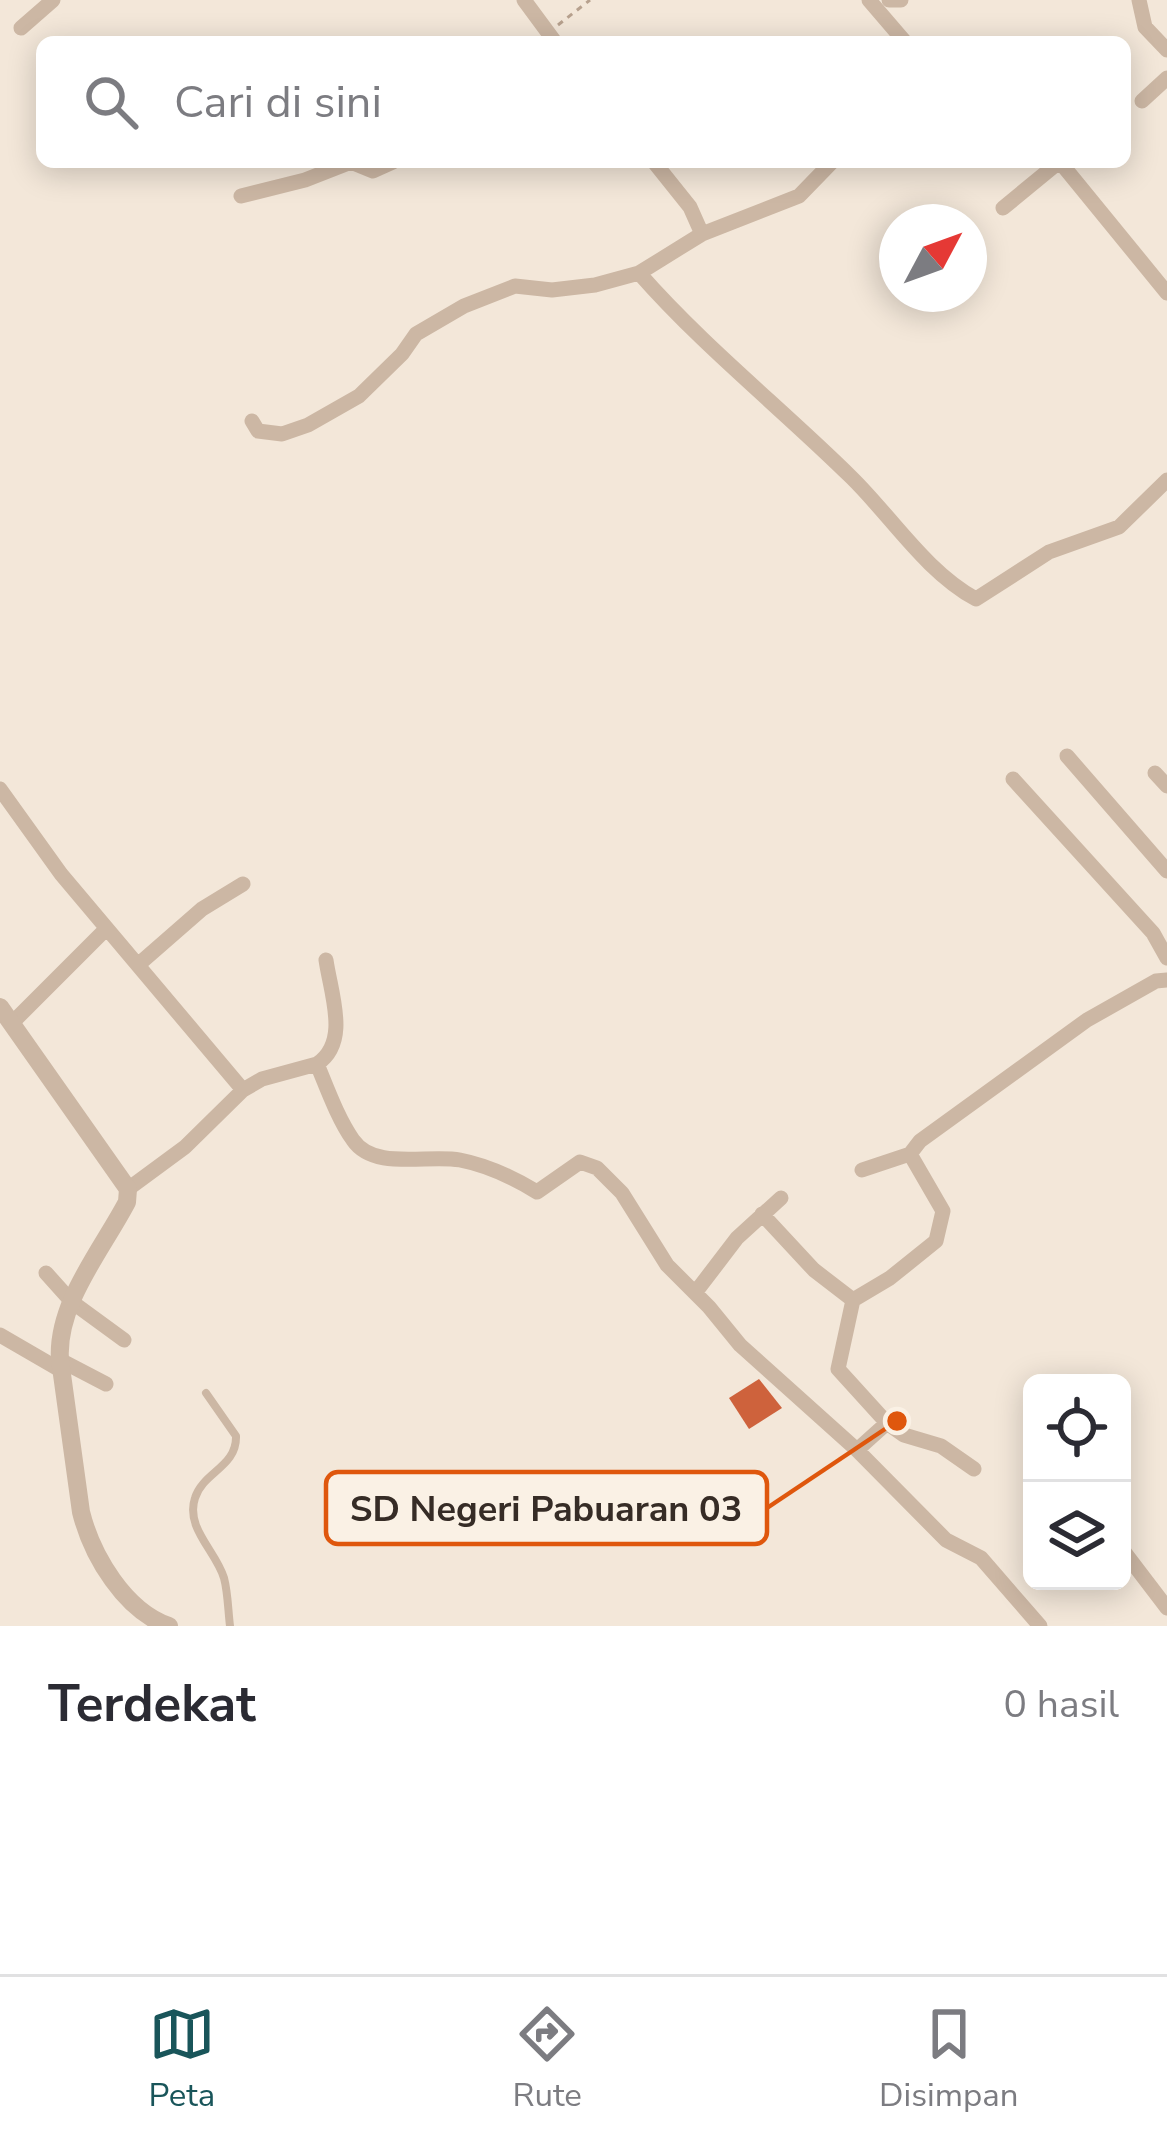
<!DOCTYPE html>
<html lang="id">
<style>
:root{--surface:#fff;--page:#f2f2f3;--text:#2b2b33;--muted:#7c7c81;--line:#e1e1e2;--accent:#19555a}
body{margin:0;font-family:"Nunito Sans",sans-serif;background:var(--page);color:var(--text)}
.controls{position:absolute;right:36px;bottom:36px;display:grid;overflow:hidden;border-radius:18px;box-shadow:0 6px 30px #0003}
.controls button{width:108px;height:108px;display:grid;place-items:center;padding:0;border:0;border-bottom:3px solid var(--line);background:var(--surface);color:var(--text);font:60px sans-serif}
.compass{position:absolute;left:879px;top:204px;width:108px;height:108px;border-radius:50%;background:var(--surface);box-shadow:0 6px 30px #0003;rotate:49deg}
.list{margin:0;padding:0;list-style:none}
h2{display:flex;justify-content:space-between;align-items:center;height:156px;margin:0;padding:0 48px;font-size:51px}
h2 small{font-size:39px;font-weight:400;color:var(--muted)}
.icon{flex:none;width:66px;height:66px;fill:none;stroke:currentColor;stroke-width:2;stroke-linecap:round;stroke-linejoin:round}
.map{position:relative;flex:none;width:1167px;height:1626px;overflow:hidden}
.search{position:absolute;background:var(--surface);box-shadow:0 6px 30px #0003;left:36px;right:36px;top:36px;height:132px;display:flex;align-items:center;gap:30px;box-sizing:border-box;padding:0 42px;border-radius:18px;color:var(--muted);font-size:45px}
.sheet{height:348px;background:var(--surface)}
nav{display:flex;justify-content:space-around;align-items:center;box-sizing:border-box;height:168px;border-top:3px solid var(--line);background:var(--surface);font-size:33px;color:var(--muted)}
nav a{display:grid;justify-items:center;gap:6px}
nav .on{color:var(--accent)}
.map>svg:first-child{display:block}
.building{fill:#ce623c}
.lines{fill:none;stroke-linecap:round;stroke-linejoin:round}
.path{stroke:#b7a18e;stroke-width:3;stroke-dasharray:6 6;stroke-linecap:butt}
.service{stroke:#ccb7a4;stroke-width:8}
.minor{stroke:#ccb7a4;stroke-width:15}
.tertiary{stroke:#ccb7a4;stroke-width:18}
.leader{fill:none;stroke:#df570d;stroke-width:4.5}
.callout-dot{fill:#df570d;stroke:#faf1e5;stroke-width:4.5}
.callout{fill:#faf1e5;stroke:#df570d;stroke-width:4.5}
.callout-label{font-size:36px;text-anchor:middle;font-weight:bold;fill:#362c26}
</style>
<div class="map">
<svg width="1167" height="1626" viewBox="0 0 1167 1626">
<rect width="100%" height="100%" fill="#f3e7d9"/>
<path class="building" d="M759 1379 782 1408 749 1429 729 1398Z"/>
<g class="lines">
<path class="path" d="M558 25 590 0"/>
<path class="service" d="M206 1393 236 1436C237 1467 203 1472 195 1498 185 1528 216 1551 224 1578 228 1593 228 1610 230 1626"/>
<path class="minor" d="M524 0 555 42
M869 0 905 42
M889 0H901
M1139 0 1145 27 1167 50
M21 28 53 0
M1142 101 1167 78
M1060 162 1167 293
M241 196 305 180 351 162 373 171 393 162
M1003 208 1059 162
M702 234 799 196 832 162
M639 273C704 347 781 408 851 477 891 516 926 572 976 599L1049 552 1119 527 1167 480
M252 421 258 431 282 434 308 425 359 396 402 354 416 334 464 306 515 286 552 290 595 285 639 273 702 234 690 207 654 162
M1067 756 1167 871
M1155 773 1167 786
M1013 779 1153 933 1167 958
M0 789 61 874 243 1090 262 1079 317 1064C327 1088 338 1119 353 1140 374 1171 428 1154 460 1160 486 1165 514 1178 537 1192L580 1162 597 1168 622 1193 667 1265 709 1307 740 1345 857 1450 946 1540 981 1558 1040 1626
M139 964 202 909 243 884
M12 1023 106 929
M317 1064C350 1042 331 995 326 960
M862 1170 910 1154
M128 1189 185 1147 243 1090
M762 1214 814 1270 853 1300 838 1369 887 1423 857 1450
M46 1273 72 1302 124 1340
M695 1293 737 1238 781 1198
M853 1300 890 1278 936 1241 943 1211 910 1154 920 1141 1087 1020 1156 981 1167 980
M0 1335 62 1371
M60 1360 106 1384
M887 1423 904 1435 941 1446 974 1469
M1122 1549 1167 1608"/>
<path class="tertiary" d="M0 1007 128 1189 127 1202C102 1250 56 1304 60 1360L81 1512C92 1556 125 1611 169 1626"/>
</g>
<path class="leader" d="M897 1421L767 1508"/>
<circle class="callout-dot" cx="897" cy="1421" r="12"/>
<rect class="callout" x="326" y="1472" width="441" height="72" rx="12"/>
<g class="callout-label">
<text x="546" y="1521">SD Negeri Pabuaran 03</text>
</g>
</svg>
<div class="controls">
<button><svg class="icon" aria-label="locate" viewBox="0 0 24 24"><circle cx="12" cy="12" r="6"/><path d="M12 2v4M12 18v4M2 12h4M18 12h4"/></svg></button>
<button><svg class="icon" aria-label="layers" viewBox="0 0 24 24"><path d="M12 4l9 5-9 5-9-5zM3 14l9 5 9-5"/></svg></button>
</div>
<svg class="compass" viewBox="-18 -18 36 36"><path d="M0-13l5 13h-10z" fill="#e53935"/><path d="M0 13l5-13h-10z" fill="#7c7c81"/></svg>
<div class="search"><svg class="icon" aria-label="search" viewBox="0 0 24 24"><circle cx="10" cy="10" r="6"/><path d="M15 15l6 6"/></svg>Cari di sini</div>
</div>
<section class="sheet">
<h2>Terdekat<small>0 hasil</small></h2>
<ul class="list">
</ul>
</section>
<nav>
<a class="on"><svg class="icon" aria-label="map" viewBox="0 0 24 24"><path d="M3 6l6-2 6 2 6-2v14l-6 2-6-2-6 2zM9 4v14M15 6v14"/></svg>Peta</a>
<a><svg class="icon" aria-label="directions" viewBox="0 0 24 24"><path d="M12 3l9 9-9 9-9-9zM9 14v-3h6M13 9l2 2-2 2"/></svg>Rute</a>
<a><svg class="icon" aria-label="saved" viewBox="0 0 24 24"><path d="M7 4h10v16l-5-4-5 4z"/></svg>Disimpan</a>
</nav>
